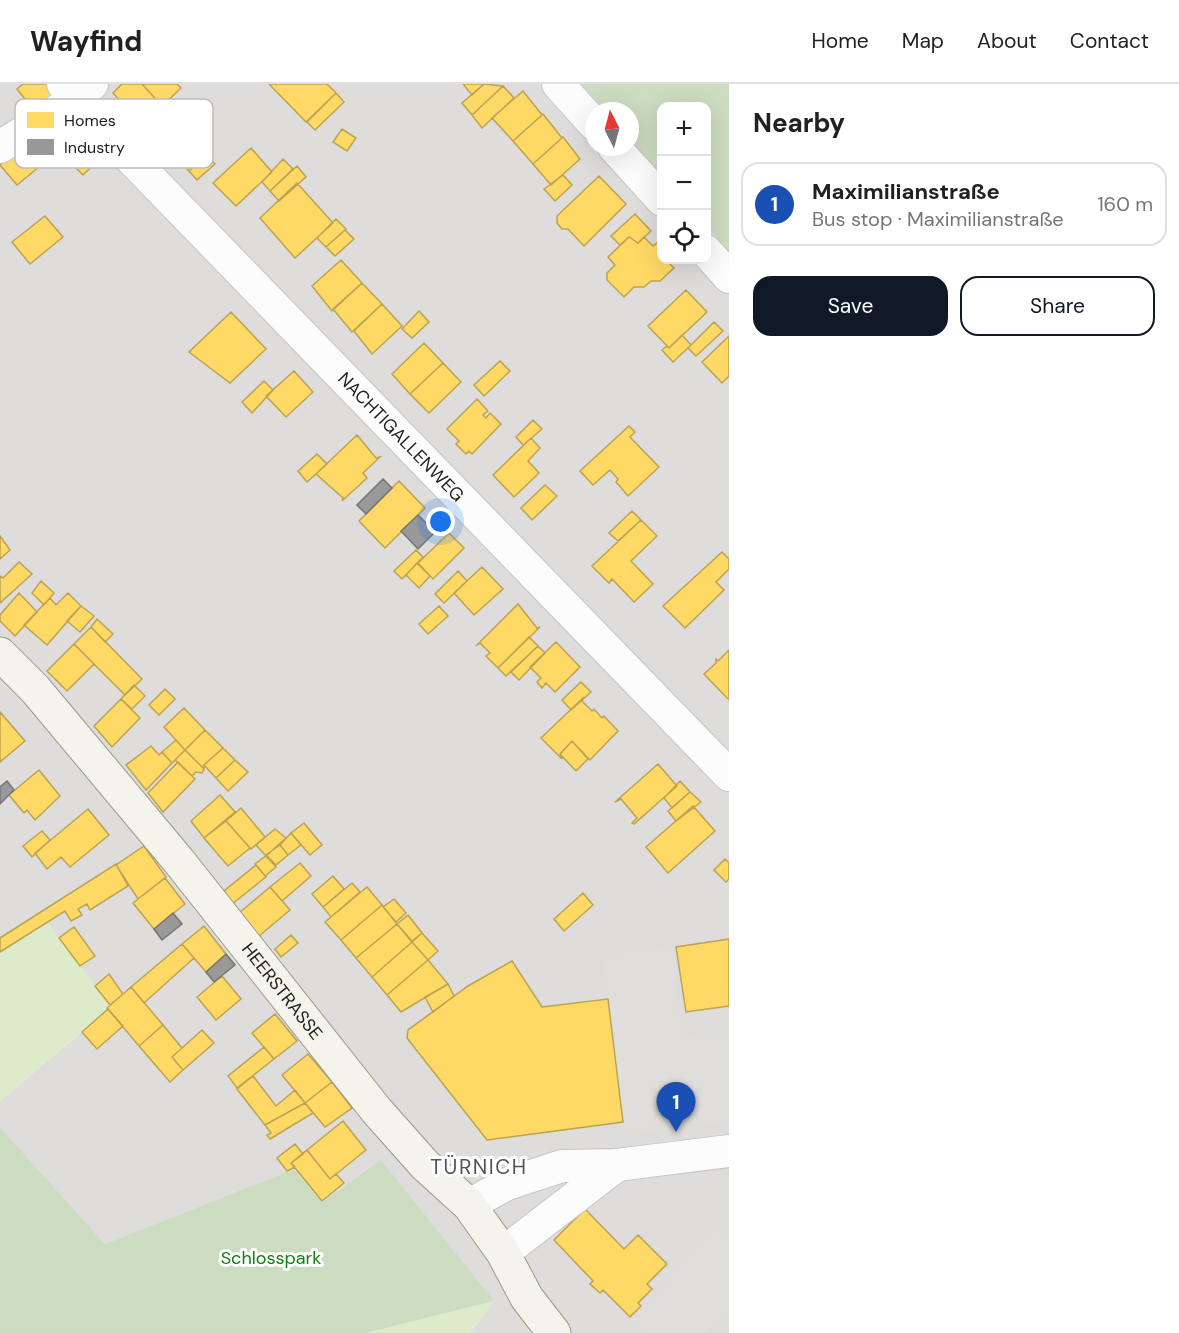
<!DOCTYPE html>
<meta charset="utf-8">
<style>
:root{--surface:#fff;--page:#f2f2f2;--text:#202124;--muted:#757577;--line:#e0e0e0;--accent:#111827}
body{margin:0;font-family:"DM Sans",sans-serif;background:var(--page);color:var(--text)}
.controls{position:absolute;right:18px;top:18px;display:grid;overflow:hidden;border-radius:12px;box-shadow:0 6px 24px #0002}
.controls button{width:54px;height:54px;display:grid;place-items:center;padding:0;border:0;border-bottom:2px solid var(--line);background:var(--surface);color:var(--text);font:30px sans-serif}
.compass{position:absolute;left:585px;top:18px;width:54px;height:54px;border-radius:50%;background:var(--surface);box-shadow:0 6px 24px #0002;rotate:354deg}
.you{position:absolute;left:441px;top:438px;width:21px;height:21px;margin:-15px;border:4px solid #fff;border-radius:50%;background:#1a73e8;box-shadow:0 0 0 9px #1a73e833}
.badge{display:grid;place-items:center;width:39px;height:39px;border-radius:50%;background:var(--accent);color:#fff;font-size:20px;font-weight:700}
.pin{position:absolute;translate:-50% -50px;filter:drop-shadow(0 2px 3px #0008)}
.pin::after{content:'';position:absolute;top:32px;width:21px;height:18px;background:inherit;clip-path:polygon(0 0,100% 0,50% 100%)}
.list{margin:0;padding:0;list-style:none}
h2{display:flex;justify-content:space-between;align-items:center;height:78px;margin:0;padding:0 24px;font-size:26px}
h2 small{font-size:20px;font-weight:400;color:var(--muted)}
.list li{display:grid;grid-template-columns:39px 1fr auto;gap:18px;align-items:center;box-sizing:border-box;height:84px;margin:0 12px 12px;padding:0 12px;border:2px solid var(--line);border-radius:18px}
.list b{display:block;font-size:22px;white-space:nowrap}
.list p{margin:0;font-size:20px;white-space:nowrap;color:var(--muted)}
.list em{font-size:20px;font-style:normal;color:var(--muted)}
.actions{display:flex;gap:12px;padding:18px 24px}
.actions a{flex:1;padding:14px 0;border:2px solid var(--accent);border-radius:18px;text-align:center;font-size:21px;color:var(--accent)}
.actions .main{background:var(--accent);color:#fff}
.icon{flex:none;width:33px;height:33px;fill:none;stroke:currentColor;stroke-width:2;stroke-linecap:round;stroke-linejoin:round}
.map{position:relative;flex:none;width:729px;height:1249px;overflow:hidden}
header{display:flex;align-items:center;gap:36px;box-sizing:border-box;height:84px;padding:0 30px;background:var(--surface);border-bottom:2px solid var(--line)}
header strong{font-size:28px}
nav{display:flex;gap:33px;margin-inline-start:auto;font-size:21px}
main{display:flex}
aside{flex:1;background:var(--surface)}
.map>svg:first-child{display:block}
.residential{fill:#dedddb}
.grass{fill:#ddebcb}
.forest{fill:#ccdcc0}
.parking{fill:#dfdedd}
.homes{fill:#ffd966;stroke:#bca251;stroke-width:1.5}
.industry{fill:#999;stroke:#757575;stroke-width:1.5}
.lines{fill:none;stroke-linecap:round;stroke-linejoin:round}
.minor-casing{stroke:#c6c5c4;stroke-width:34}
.secondary-casing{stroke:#999982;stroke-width:35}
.minor{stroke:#fdfcfc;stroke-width:32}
.secondary{stroke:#f4f4ec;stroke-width:33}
.labels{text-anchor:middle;stroke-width:6;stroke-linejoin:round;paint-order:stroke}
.street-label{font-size:18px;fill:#212121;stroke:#fff}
.park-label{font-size:18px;fill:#0f8013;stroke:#fff}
.quarter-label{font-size:21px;letter-spacing:1.5px;fill:#545454;stroke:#fff}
.key{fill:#fff;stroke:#bcbcbc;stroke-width:1.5}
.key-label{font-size:16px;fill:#212121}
</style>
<header>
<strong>Wayfind</strong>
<nav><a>Home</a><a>Map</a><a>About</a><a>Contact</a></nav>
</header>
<main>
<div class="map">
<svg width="729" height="1249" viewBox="0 0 729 1249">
<rect width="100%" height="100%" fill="#efedea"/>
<path class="residential" d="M0 0H581L605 27H594V63H630V56L661 91 662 176H706L707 143 729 168V1249H470L494 1217 322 1119 294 1085 105 1160 0 1043V1017L108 926 109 921 47 838 0 868Z"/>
<path class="grass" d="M47 838 110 921 108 925 0 1017V868Z
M494 1217 470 1249H366Z"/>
<path class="forest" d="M581 0H729V168L707 143 706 22H662L661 91 630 56V27H605Z
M0 1043 105 1160 294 1085 322 1119 381 1076 494 1217 366 1249H0Z"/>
<path class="parking" d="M671 862 682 953 729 948V1038L625 1051 602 871Z
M717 1143 729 1155V1227L708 1249H641L628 1236Z"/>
<path class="homes" d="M23 0H50L56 8 33 25 17 5Z
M122 0H142L162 22 142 40 113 9Z
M142 0H177L181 4 162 22Z
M269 0H327L336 9 306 38Z
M463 0H484L472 11Z
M484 0 503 2 472 31 462 19Z
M503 2 514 14 482 44 472 31Z
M523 7 542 31 513 57 492 34Z
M336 9 344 18 315 46 307 38Z
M543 30 562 54 533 80 513 57Z
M70 44 100 74 83 91 53 61Z
M342 45 356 54 347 67 333 58Z
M563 53 580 75 551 101 533 80Z
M199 62 207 71 189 87 181 78Z
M21 63 39 83 17 101 0 81Z
M251 64 272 88 236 122 213 99Z
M207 71 215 80 197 96 189 87Z
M283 75 293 85 270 107 262 98Z
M297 82 306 93 279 117 270 107Z
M563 91 572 101 555 117 544 105Z
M599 92 626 120 584 162 568 145H562L557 139V132Z
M297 99 333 139 295 174 260 134Z
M635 130 651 147 638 159 629 153 620 161 611 152Z
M45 132 63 153 30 180 12 158Z
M336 135 346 145 326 163 317 154Z
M345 146 354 155 335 172 326 163Z
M629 153 638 159 644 153 653 162 658 158 662 162V176H666L674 184 660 197H651L644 203H634L624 213 607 196V189L615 181 608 173Z
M341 176 362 199 332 227 312 202Z
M362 199 382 220 352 248 333 225Z
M686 206 707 228 669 264 648 242Z
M382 220 402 242 372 270 354 247Z
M419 227 429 238 412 254 402 245Z
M231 228 266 265 230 299 189 268Z
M714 238 723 247 696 272 688 264Z
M682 251 691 261 673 278 662 266 667 262 669 264Z
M729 252V292L722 299 702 278Z
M424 259 443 279 410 310 392 290Z
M500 277 510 287 484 312 474 301Z
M443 279 461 298 429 329 410 310Z
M294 287 313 308 286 333 266 312Z
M264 297 273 306 252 329 242 318Z
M477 315 488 327 483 331 486 334 490 329 501 340 472 370 469 367 466 370 456 360 459 357 447 345Z
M533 336 542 345 523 361 516 353Z
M629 342 635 348 630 353 659 383 628 412 616 398 618 395 610 386 593 401 580 387Z
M357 351 376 374 380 373 363 389 367 394 342 417 343 414 316 390Z
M531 354 540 364 528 377 539 389 514 413 493 391Z
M317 370 327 380 307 398 298 387Z
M399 397 425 424 385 464 359 437Z
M545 401 557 412 532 436 521 424Z
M632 427 641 436 618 457 609 449Z
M641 436 657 452 631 477 653 500 634 518 612 495 609 499 592 482Z
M449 449 464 464 433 495 418 479Z
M0 452 10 466 0 475Z
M416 466 423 473 402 495 394 487Z
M722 468 729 475V485L716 498 724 506 685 544 663 522Z
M19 478 32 490 0 519V492L3 494Z
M417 479 430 492 419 504 406 491Z
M482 483 503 505 474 531 454 509Z
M458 487 467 497 444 519 435 510Z
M41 497 54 509 44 521 32 509Z
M19 509 37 528 15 552 0 537V531Z
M68 509 81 522 47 561 24 541 50 514 56 521Z
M518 520 537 544 540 543 498 584 486 572 490 569 480 559 476 562Z
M81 522 94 532 80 548 67 537Z
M439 522 448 532 428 550 419 540Z
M97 535 113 550 105 558 91 543Z
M91 543 142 595 125 611 74 560Z
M529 553 538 562 506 592 498 584Z
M556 558 580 583 555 608 546 599 542 604 537 598 541 594 530 583Z
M74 560 94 580 67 607 47 587Z
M538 562 545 569 519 596 511 588Z
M729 566V616L704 590 716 579V575L718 577Z
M581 598 591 608 571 626 562 616Z
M134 601 145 612 132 625 121 615Z
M165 605 175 615 159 631 149 621Z
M584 613 582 617 592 627 594 625 602 634 604 632 618 647 590 676 572 657 560 670 562 675 541 654Z
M121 615 140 634 112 663 94 642Z
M184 624 205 646 185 666 164 643Z
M0 628 25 657 0 678Z
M205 646 223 664 204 681V685L185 666Z
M176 656 185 666 172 679 162 668Z
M572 657 588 675 576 687 560 670Z
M151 662 159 671 162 668 172 679 146 706 126 681Z
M223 664 235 676 216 694 204 681Z
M185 666 204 685 202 689 196 688 192 692 175 676Z
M235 676 248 688 228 707 216 694Z
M178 678 195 695 163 728 148 709Z
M658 680 677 702 634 740 632 739 637 734 621 715 615 718Z
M39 686 60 712 35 736 27 726 24 729 9 711Z
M680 697 690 708 672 724 664 714Z
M690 708 701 718 676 737 668 727Z
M220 711 235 728 204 754 191 737Z
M693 722 715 747 668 789 646 763Z
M241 724 265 753 251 765 226 737Z
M88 725 109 751 70 783 61 773 47 785 35 769Z
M226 737 250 764 228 782 204 754Z
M304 739 322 761 310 771 291 749Z
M275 745 286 754 266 772 256 761Z
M42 747 50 756 32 773 23 762Z
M291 749 301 761 288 771 280 761Z
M280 761 288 771 276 781 266 771Z
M144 762 166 793 138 815 116 781Z
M266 772 276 783 265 792 255 780Z
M725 775 729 779V795L726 798 714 786Z
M300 779 311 792 282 817 270 803Z
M116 780 128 802 90 826 87 820 78 825 82 831 71 837 65 827 0 868V854Z
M256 781 266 793 232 820 224 807Z
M333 792 344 805 323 823 312 810Z
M165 794 185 820 154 845 133 819Z
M352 799 360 808 331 833 323 823Z
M270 803 290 826 259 852 239 829Z
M367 803 382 821 341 856 325 838Z
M583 809 593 821 564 847 554 835Z
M394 815 406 829 396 838 383 823Z
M382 821 397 840 356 874 341 856Z
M408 831 422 849 412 857 397 840Z
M397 840 412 858 372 893 356 874Z
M204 842 226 870 206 888 182 860Z
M74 843 95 872 80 882 59 854Z
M422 849 438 867 428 876 412 858Z
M291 851 298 859 281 873 275 865Z
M729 855V922L686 928 676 863Z
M412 858 428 876 387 911 372 893Z
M182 860 194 874 144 919 131 903Z
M428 876 448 900 401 928 387 911Z
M512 877 542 923 608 915 623 1038 487 1056 407 954 408 946 468 902Z
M109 890 123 910 110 921 95 902Z
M222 892 241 915 216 936 197 913Z
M448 900 454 912 433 928 425 913Z
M131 903 163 941 139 962 107 924Z
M108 925 123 942 97 965 82 948Z
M275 930 297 957 274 975 252 949Z
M163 941 182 964 172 973 183 986 170 998 139 962Z
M202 946 214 959 183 986 172 973Z
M264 963 274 975 237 1004 228 992Z
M308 970 332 998 305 1019 282 991Z
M253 992 276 1022 295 1006 305 1019 265 1041 237 1005Z
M332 998 352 1024 325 1043 305 1019Z
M305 1019 313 1029 270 1055 267 1051 271 1049 265 1041Z
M343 1037 366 1066 330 1095 307 1066Z
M295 1060 303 1070 291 1079 295 1083 287 1087 277 1074Z
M307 1066 330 1095 336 1090 344 1099 322 1117 291 1079Z
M585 1125 624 1165 638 1151 667 1180 647 1200 652 1205 638 1219 641 1222 630 1233 603 1206 600 1209 590 1200 593 1197 554 1156Z"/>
<path class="industry" d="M383 395 392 404 366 430 357 421Z
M418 431 435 448 418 465 401 447Z
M7 697 14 706 0 720V703Z
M173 829 182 840 162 856 154 845Z
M226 870 235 881 214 898 206 888Z"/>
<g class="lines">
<g class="minor-casing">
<g id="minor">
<path id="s1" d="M63 0 74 16 729 691"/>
<path d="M558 0 594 40"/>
<path d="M0 63 74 16 92 0"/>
<path d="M614 63 662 116"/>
<path d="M706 167 729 193"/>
<path d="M469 1121 507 1100 562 1082 617 1081 729 1067"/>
<path d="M503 1169 617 1081"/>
</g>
</g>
<g class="secondary-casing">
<g id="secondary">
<path id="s2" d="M0 570 35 605 178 776 377 1027 425 1081 469 1121 503 1169 527 1214 554 1249"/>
</g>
</g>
<use href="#minor" class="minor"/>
<use href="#secondary" class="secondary"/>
</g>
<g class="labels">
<g class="street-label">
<text dy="6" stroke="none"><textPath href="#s1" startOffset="489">NACHTIGALLENWEG</textPath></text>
<text dy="6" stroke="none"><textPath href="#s2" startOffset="440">HEERSTRASSE</textPath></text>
</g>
<g class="park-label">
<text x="271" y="1180">Schlosspark</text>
</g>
<g class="quarter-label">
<text x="479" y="1090">TÜRNICH</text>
</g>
</g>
<rect x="15" y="15" width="198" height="69" rx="9" class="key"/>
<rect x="27" y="28" width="27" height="16" fill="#ffd966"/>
<rect x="27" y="55" width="27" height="16" fill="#999"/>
<g class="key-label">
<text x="64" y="42">Homes</text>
<text x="64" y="69">Industry</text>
</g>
</svg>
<div class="controls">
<button>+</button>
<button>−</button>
<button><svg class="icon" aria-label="locate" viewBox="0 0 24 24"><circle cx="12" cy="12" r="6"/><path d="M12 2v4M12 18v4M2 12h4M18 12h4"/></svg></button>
</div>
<svg class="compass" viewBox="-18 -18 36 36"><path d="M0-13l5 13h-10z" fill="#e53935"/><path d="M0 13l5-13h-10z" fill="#757577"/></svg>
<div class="you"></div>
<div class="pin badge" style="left:676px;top:1048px;background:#1a4fb4">1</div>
</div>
<aside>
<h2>Nearby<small></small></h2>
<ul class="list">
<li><span class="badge" style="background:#1a4fb4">1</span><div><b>Maximilianstraße</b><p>Bus stop · Maximilianstraße</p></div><em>160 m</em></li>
</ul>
<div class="actions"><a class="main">Save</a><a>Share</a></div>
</aside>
</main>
